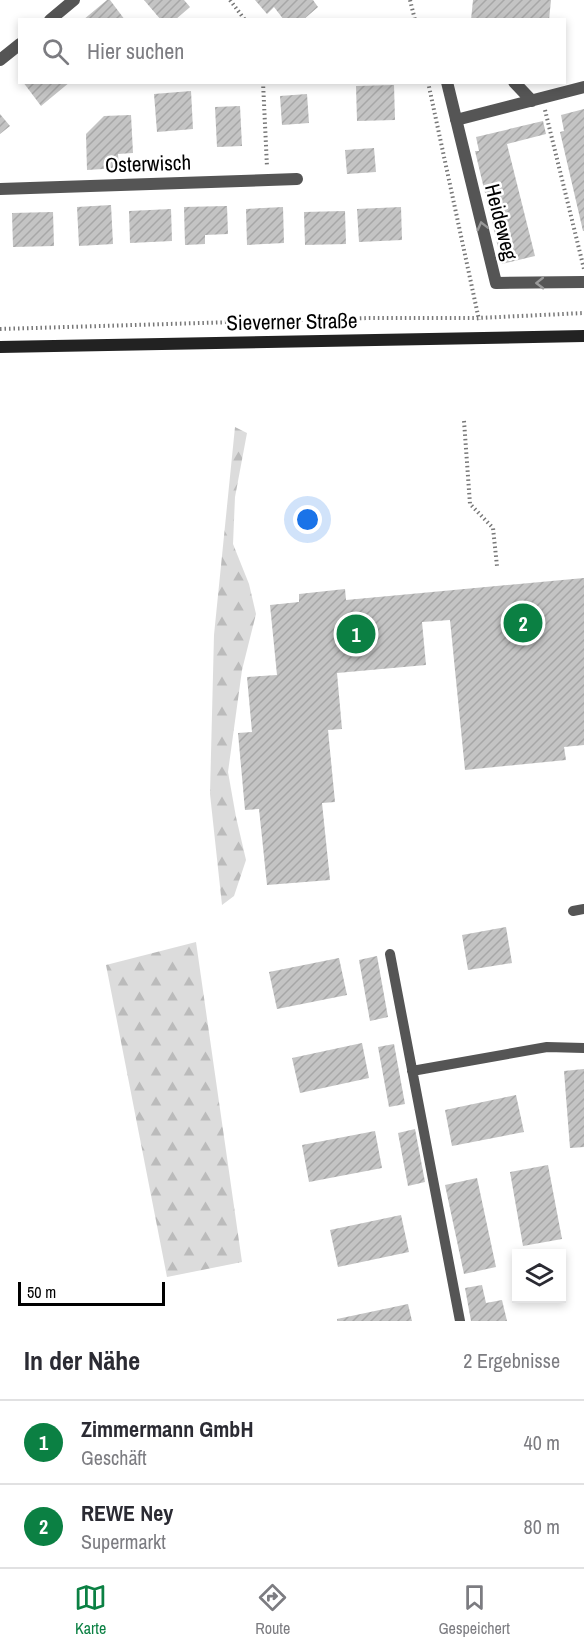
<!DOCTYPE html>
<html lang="de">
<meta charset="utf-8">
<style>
:root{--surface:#fff;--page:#f7f7f7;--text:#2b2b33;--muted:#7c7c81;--line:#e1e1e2;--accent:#0b8043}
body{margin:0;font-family:"Archivo Narrow",sans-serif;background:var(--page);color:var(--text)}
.controls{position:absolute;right:18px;bottom:18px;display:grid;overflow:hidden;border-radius:0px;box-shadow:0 3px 9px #0003}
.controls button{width:54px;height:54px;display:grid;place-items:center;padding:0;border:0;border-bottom:2px solid var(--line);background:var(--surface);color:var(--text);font:30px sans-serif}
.scale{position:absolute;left:18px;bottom:15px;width:147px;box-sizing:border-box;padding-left:6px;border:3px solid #000;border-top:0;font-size:16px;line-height:21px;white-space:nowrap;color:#000;-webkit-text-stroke:4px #fff;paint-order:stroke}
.you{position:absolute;left:308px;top:520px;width:21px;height:21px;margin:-15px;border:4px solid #fff;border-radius:50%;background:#1a73e8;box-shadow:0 0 0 9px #1a73e833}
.badge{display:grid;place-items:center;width:39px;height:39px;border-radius:50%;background:var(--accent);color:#fff;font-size:20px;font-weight:700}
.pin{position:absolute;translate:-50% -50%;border:3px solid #fff;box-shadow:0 2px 6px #0006}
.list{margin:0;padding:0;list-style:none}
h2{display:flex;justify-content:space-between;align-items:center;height:78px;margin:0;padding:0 24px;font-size:26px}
h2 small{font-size:20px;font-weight:400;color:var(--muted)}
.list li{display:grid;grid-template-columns:39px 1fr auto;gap:18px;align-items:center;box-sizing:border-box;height:84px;padding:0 24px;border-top:2px solid var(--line)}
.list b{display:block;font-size:22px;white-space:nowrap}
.list p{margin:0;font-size:20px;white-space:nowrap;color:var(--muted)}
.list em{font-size:20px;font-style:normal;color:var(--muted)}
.icon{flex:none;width:33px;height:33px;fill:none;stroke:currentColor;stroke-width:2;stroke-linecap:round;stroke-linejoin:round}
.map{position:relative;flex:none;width:584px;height:1321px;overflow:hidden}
.search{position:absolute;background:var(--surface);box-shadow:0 3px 9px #0003;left:18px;right:18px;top:18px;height:66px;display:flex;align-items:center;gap:15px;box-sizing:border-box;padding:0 21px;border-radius:0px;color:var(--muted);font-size:22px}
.sheet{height:246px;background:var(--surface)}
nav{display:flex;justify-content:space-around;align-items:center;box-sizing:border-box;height:84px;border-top:2px solid var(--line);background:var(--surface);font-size:16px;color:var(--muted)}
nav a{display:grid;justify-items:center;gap:3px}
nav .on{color:var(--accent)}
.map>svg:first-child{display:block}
.forest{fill:url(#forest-firs)}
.building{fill:url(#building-hatch)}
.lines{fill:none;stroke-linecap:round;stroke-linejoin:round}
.path{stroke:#777;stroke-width:4;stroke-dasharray:1.5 3;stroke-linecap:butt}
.service{stroke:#555;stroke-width:10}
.minor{stroke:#555;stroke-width:12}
.secondary{stroke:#222;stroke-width:12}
.oneway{stroke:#999}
.labels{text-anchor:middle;stroke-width:5;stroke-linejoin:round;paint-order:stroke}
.street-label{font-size:21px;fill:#000;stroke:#fff}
</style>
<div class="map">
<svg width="584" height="1321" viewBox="0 0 584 1321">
<defs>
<pattern id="forest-firs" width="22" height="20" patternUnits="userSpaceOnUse" patternTransform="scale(1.5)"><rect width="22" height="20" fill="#dcdcdc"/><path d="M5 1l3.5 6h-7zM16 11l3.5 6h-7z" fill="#bbb"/></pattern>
<pattern id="building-hatch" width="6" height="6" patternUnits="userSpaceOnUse" patternTransform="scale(1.5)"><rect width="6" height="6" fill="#c4c4c4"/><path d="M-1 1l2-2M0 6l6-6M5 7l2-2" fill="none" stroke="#a7a7a7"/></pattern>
</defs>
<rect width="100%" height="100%" fill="#fff"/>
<path class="forest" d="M235 427 247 433 235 497 233 544 249 584 256 614 242 670 228 772 236 817 246 860 234 896 222 905 210 794 214 635Z
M196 942 242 1262 167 1277 106 965Z"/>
<path class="building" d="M107 0H110L125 20H83Z
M144 0H184L190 7 175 20H161Z
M255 0H313L318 7 303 20H284L274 7 267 14Z
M473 0H551L549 20H471Z
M23 82H70L41 106Z
M394 85 395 120 357 121 356 86Z
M191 91 193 129 157 132 154 94Z
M307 94 309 123 282 125 280 96Z
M240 106 242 146 217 147 215 107Z
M584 109V231H583L560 132 564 131 561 115Z
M0 114 10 126 0 134Z
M131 115 133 153 118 154 119 168 87 170 86 134 104 116Z
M543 121 546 134 507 144 535 256 502 264 475 151H479L476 137Z
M374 148 376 172 347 174 345 150Z
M111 205 113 244 79 246 77 207Z
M227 206 228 234 205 235V244L185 245 184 207Z
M283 207 284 243 247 245 246 209Z
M401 207 402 240 359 242 357 209Z
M171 209 172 241 130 243 129 211Z
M345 211 346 244 305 245 304 212Z
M53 212 54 246 13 247 12 213Z
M584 578V745L564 747 566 760 465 770 450 620 422 622 426 665 337 673 342 729 328 730 335 802 322 803 330 880 267 885 259 809 245 810 238 733 252 732 247 677 277 675 270 605 299 602V594L345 589 346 600Z
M506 927 512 963 468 970 462 935Z
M377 956 388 1017 370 1021 359 960Z
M339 958 347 995 277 1009 269 972Z
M362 1043 369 1078 300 1093 292 1058Z
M394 1044 405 1104 389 1107 378 1047Z
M584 1069V1147L570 1148 564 1071Z
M516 1095 524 1132 452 1146 445 1110Z
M415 1129 425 1182 408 1186 398 1133Z
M375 1131 382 1168 309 1182 302 1145Z
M548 1165 562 1239 523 1246 510 1172Z
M477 1178 496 1267 464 1274 445 1185Z
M401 1215 409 1252 338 1267 330 1230Z
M482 1285 486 1303 502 1300 507 1321H471L465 1288Z
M408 1304 412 1321H337V1319Z"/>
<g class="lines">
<path class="path" d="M230 0 245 20
M410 0 415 20
M263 82 267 167
M428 82 479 320
M545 110 584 269
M0 329 369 318H478L584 313
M464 421 470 504 493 528 497 566"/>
<path class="service" d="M573 911 584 909
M390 954 460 1321
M412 1071 547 1047 584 1048"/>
<path class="minor" d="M50 20 74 0
M0 60 20 44
M447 82 496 283 584 282
M514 82 532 101
M456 120 584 87
M0 189 297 179"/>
<path class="secondary" d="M0 347 584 336"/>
</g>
<defs><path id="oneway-chevron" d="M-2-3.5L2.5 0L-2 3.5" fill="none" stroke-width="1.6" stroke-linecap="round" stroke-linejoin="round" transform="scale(1.5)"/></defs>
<g class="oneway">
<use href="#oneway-chevron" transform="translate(482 226) rotate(-104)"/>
<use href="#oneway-chevron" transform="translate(540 283) rotate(179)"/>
</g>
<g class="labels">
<g class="street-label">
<text transform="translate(148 164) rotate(-2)" y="7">Osterwisch</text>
<text transform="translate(501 222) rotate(76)" y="7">Heideweg</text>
<text transform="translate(292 322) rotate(-1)" y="7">Sieverner Straße</text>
</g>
</g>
</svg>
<div class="controls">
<button><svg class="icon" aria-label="layers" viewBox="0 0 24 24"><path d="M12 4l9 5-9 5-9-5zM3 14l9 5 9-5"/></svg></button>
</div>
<div class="scale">50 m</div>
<div class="you"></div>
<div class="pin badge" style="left:356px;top:634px">1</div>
<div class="pin badge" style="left:523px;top:623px">2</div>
<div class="search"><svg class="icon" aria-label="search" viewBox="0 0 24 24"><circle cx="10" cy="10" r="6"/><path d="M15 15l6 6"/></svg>Hier suchen</div>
</div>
<section class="sheet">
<h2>In der Nähe<small>2 Ergebnisse</small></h2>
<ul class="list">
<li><span class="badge">1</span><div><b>Zimmermann GmbH</b><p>Geschäft</p></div><em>40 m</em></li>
<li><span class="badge">2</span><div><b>REWE Ney</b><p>Supermarkt</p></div><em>80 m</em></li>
</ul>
</section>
<nav>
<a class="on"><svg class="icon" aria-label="map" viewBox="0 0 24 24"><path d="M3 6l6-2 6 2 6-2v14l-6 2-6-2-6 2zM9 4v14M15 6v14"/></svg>Karte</a>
<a><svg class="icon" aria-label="directions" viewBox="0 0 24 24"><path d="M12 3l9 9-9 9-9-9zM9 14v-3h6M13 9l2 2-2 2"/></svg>Route</a>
<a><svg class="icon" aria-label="saved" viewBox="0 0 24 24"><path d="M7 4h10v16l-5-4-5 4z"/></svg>Gespeichert</a>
</nav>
